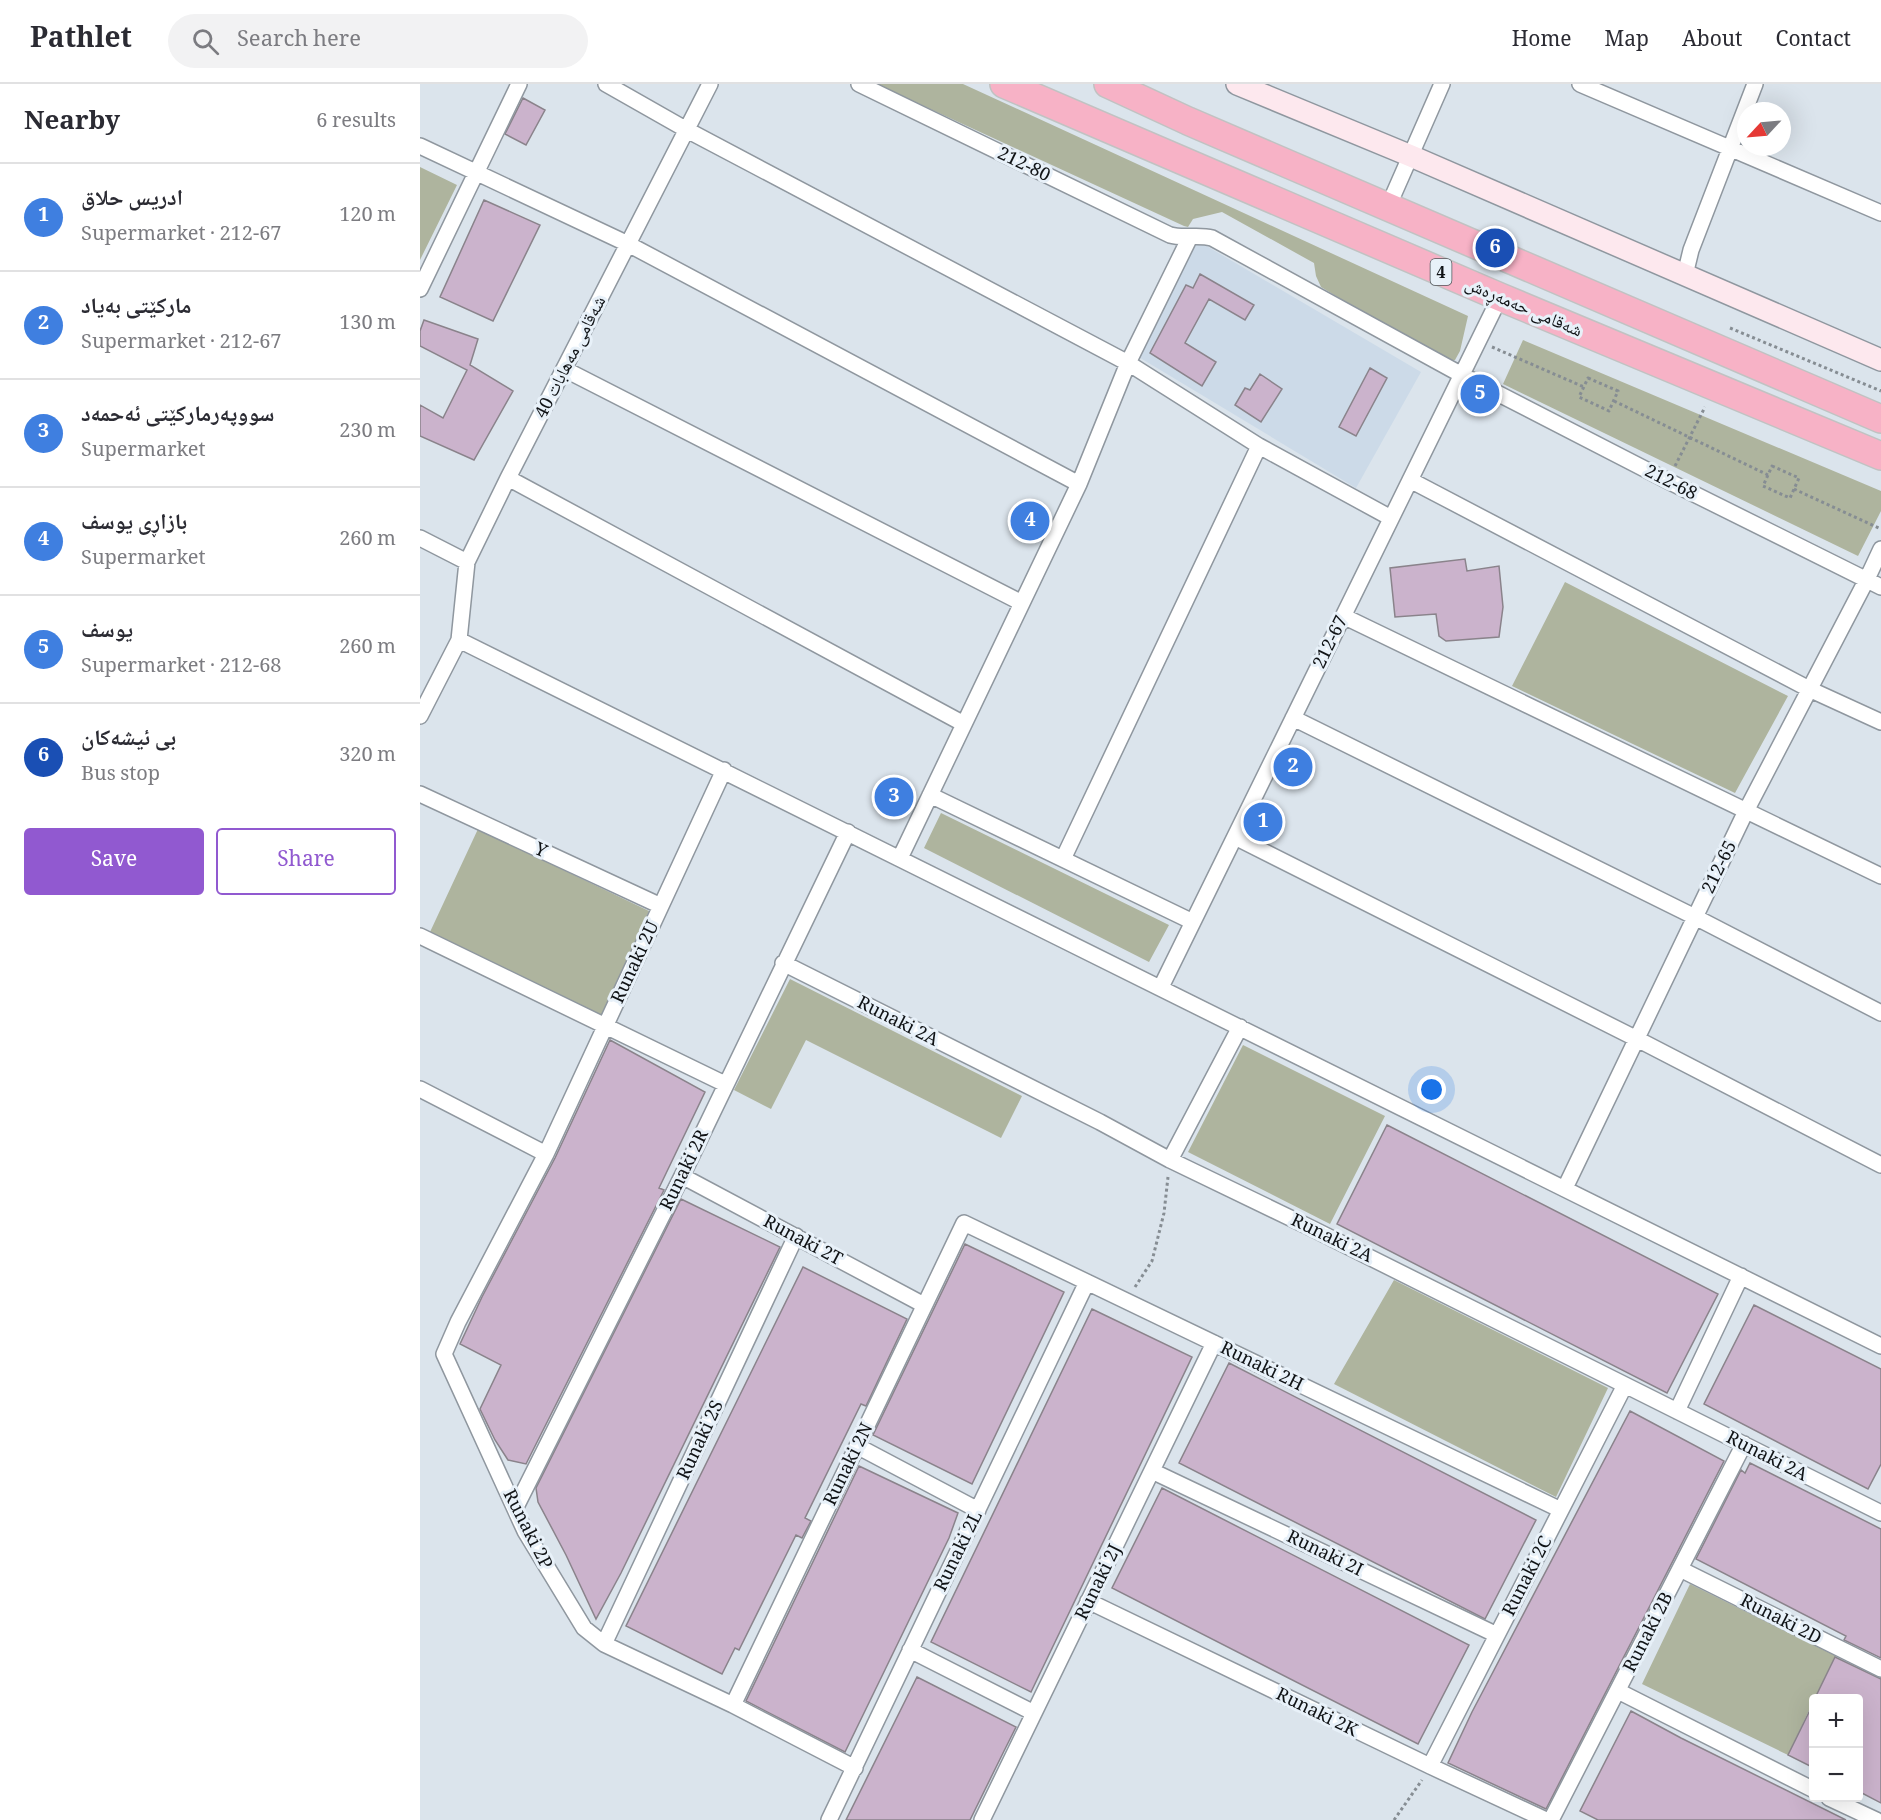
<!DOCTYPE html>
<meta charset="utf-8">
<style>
:root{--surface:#fff;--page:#f2f2f3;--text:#2b2b33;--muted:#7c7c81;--line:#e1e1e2;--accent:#9159d0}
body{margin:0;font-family:Georgia,"Noto Naskh Arabic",serif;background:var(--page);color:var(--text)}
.controls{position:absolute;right:18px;bottom:18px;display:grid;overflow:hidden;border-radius:6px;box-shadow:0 6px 24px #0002}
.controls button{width:54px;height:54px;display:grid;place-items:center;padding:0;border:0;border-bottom:2px solid var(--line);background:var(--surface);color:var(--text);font:30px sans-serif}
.compass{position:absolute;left:1317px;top:18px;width:54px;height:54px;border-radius:50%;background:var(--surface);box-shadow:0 6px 24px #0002;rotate:244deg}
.you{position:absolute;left:1012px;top:1006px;width:21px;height:21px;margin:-15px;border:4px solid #fff;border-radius:50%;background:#1a73e8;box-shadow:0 0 0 9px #1a73e833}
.badge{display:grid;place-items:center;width:39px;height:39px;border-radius:50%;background:var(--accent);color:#fff;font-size:20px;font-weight:700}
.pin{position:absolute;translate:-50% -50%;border:3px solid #fff;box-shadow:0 2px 6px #0006}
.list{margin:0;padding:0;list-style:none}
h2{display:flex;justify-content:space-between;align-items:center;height:78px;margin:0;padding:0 24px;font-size:26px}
h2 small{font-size:20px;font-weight:400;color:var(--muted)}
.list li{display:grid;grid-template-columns:39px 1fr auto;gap:18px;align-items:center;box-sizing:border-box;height:108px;padding:0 24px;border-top:2px solid var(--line)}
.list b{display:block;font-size:22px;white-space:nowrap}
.list p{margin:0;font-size:20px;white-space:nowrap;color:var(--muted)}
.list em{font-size:20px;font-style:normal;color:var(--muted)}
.actions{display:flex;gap:12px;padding:18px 24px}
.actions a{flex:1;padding:14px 0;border:2px solid var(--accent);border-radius:6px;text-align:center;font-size:21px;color:var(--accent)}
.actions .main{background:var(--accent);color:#fff}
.icon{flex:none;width:33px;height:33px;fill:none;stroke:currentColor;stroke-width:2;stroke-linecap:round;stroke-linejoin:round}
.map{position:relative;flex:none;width:1461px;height:1736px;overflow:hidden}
header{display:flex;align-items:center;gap:36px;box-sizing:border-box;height:84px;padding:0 30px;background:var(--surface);border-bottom:2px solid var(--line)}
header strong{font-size:28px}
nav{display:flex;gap:33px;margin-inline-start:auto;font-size:21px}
.search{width:420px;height:54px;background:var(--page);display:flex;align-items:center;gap:15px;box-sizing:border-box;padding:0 21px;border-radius:33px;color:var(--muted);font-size:22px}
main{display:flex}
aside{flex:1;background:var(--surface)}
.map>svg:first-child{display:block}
.built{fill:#ccdae8}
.green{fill:#aeb49e}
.building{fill:#cbb3cc;stroke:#8a838b;stroke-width:1.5}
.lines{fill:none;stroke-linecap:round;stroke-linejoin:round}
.street-casing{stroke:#8f979f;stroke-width:18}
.secondary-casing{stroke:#8f979f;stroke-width:24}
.highway-casing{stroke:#c1c2c2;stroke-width:30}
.path{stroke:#868d93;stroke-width:3;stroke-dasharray:3 3;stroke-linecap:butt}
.street{stroke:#fff;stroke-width:15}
.secondary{stroke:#fde8ee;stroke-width:21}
.highway{stroke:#f7b2c6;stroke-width:27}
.labels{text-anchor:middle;stroke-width:6;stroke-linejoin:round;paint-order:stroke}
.shield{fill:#e8f1f9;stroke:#51565a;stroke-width:1.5}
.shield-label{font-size:16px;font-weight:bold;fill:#101316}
.street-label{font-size:18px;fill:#101316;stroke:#e8f1f9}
</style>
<header>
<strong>Pathlet</strong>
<div class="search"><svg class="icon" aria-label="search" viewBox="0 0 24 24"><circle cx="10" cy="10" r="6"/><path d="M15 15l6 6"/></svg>Search here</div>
<nav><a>Home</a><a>Map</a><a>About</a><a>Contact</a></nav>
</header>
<main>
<aside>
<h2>Nearby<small>6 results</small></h2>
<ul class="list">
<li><span class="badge" style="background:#3f7fe0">1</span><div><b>ادريس حلاق</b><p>Supermarket · 212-67</p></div><em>120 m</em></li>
<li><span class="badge" style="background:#3f7fe0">2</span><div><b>مارکێتی بەیاد</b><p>Supermarket · 212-67</p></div><em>130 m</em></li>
<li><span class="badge" style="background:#3f7fe0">3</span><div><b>سووپەرمارکێتی ئەحمەد</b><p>Supermarket</p></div><em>230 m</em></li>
<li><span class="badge" style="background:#3f7fe0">4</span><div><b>بازاڕی یوسف</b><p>Supermarket</p></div><em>260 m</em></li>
<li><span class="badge" style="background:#3f7fe0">5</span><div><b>يوسف</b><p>Supermarket · 212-68</p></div><em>260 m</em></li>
<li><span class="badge" style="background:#1a4fb4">6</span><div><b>بی ئیشەکان</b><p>Bus stop</p></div><em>320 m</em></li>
</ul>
<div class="actions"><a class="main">Save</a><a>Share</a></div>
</aside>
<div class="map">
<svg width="1461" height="1736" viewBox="0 0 1461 1736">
<rect width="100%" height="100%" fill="#dbe4ec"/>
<path class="built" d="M778 157 1001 288 936 404 717 272Z"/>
<path class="green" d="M456 0H543L1048 232 1040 267 1035 276 1028 277 1010 269 901 203 896 192 894 179 802 128 773 135 768 143 764 142Z
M0 83 37 101 0 176Z
M1103 256 1461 407V427L1438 472 1083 300Z
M1145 498 1368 612 1315 709 1092 602Z
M521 729 749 841 729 878 504 764Z
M58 745 229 827 181 932 10 848Z
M370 895 602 1012 581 1054 386 956 351 1025 314 1006Z
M823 961 965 1032 910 1140 768 1068Z
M974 1196 1188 1304 1136 1413 914 1300Z
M1270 1500 1416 1572 1395 1614H1394L1393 1618 1368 1671 1222 1600Z"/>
<path class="building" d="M103 14 125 26 106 61 85 50Z
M64 116 120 141 73 237 20 213Z
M780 190 834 221 825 236 789 215 765 259 796 278 782 302 730 269 766 201 773 204Z
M4 236 58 255 50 281 93 307 54 376 0 352V321L23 334 47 286 0 262V247Z
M950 284 967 294 936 352 919 343Z
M840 290 862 305 841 338 815 321 825 304 830 306Z
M1045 475 1047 487 1079 482 1083 523 1079 553 1026 557 1019 552 1016 530 975 533 970 484Z
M190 956 285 1008 239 1104 244 1106 106 1380 88 1376 75 1356 60 1325 81 1281 40 1260 62 1213 135 1074Z
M967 1041 1298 1210 1247 1309 917 1140Z
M261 1115 360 1163 201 1489 176 1535 146 1471 118 1418 116 1404Z
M545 1160 644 1208 552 1400 453 1351Z
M383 1183 487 1235 446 1322 441 1320 385 1434 391 1437 382 1454 376 1451 319 1566 315 1564 302 1590 206 1542Z
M1334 1221 1461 1285V1380L1448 1405 1284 1320Z
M672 1225 772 1273 611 1608 511 1558Z
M809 1279 1116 1436 1065 1535 759 1379Z
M1210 1327 1304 1377 1126 1725 1028 1679 1052 1628Z
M1330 1379 1461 1445V1574L1424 1556 1426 1552 1276 1475 1321 1386 1325 1389Z
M439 1382 538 1429 529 1454 425 1668 326 1617Z
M742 1404 1049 1561 998 1660 692 1504Z
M1415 1573 1461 1595V1719L1438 1707V1614H1395Z
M497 1593 596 1643 584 1667 550 1736H426Z
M1394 1618V1684L1368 1671Z
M1211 1627 1261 1654 1426 1736H1178L1160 1727Z"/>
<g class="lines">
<g class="street-casing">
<path id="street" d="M186 0 267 46 708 279 839 362 971 434
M439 0 750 151C764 155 778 150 792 154L1042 291 1248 397 1461 503
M1160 0 1461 129
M0 62 208 160 659 400
M968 123 1022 0
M1265 191 1271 166 1335 0
M0 205 99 0
M144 285 602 519
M88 394 544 640
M990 396 1389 605 1461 638
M0 454 47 478
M923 532 1461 792
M39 556 1461 1262
M0 632 39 556 47 478 88 394 290 0
M873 634 1275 833 1461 929
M304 686 126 1070 38 1238 24 1270 105 1447 164 1544 184 1560 313 1621 435 1684
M0 710 241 822
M510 711 773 838
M815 753 1217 955 1461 1081
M480 774 659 400 708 279 770 153
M643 775 839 362
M0 852 305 1000
M363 879 680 1038 750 1076 891 1144 1461 1429
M741 903 1080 213
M0 1005 126 1070
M750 1076 820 943
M262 1092 504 1221
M1145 1104 1326 727 1447 495 1461 465
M1257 1327 1321 1192
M437 1362 558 1426
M732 1387 1077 1551
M96 1423 262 1092 428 748
M1260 1485 1461 1585
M668 1517 1010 1682 1126 1736
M184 1560 376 1152
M490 1566 614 1629
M1198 1607 1394 1706
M313 1621 544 1139 1141 1426
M1010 1682 1205 1301
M1409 1714 1456 1736
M409 1736 667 1198
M562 1736 794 1259
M1131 1736 1324 1360"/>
</g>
<g class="secondary-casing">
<path id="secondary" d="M817 0 991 72 1461 276"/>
</g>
<g class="highway-casing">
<path id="highway" d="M584 0 1080 213 1461 372
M688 0 768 37 1461 335"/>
</g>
<path class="path" d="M1310 244 1461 307
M1072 263 1164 303
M1168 294 1198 307 1189 327 1159 313Z
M1194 317 1348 391
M1255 382 1285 323
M1352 382 1379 394 1370 414 1343 402Z
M1374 405 1461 445
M715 1203 732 1177 744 1129 748 1093
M974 1736 1002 1696"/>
<use href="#street" class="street"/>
<use href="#secondary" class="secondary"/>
<use href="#highway" class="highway"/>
</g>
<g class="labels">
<rect class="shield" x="1010.5" y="175" width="21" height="26" rx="4.5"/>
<g class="shield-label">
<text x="1021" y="194">4</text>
</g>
<g class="street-label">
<text transform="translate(604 80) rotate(26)" y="6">212-80</text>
<text transform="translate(1104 223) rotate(23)" y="6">شەقامی حەمەڕەش</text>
<text transform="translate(150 273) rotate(-63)" y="6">شەقامی مەهابات 40</text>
<text transform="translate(1251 398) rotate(27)" y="6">212-68</text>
<text transform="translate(910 558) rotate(-64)" y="6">212-67</text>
<text transform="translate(121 766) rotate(25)" y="6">Y</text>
<text transform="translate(1299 783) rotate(-64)" y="6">212-65</text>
<text transform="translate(215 878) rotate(-65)" y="6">Runaki 2U</text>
<text transform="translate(478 937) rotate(27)" y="6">Runaki 2A</text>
<text transform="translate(264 1086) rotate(-64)" y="6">Runaki 2R</text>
<text transform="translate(912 1154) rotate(26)" y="6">Runaki 2A</text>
<text transform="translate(383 1156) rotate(28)" y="6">Runaki 2T</text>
<text transform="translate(842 1282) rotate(26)" y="6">Runaki 2H</text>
<text transform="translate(280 1356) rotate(-65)" y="6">Runaki 2S</text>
<text transform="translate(1347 1372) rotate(27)" y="6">Runaki 2A</text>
<text transform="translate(428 1380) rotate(-64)" y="6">Runaki 2N</text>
<text transform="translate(108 1445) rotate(63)" y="6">Runaki 2P</text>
<text transform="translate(538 1467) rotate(-64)" y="6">Runaki 2L</text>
<text transform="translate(905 1469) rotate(26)" y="6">Runaki 2I</text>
<text transform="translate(1107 1492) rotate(-63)" y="6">Runaki 2C</text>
<text transform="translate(678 1498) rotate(-64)" y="6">Runaki 2J</text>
<text transform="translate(1361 1535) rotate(27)" y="6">Runaki 2D</text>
<text transform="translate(1228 1548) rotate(-63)" y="6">Runaki 2B</text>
<text transform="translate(897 1628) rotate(26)" y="6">Runaki 2K</text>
</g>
</g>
</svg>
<div class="controls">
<button>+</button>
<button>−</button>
</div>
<svg class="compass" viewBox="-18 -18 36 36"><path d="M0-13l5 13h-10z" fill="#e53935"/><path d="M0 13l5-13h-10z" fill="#7c7c81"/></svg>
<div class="you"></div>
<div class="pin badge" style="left:843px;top:738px;background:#3f7fe0">1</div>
<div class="pin badge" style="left:873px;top:683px;background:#3f7fe0">2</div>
<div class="pin badge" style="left:474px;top:713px;background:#3f7fe0">3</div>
<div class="pin badge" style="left:610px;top:437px;background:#3f7fe0">4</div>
<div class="pin badge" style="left:1060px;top:310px;background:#3f7fe0">5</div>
<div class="pin badge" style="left:1075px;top:164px;background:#1a4fb4">6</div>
</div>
</main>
